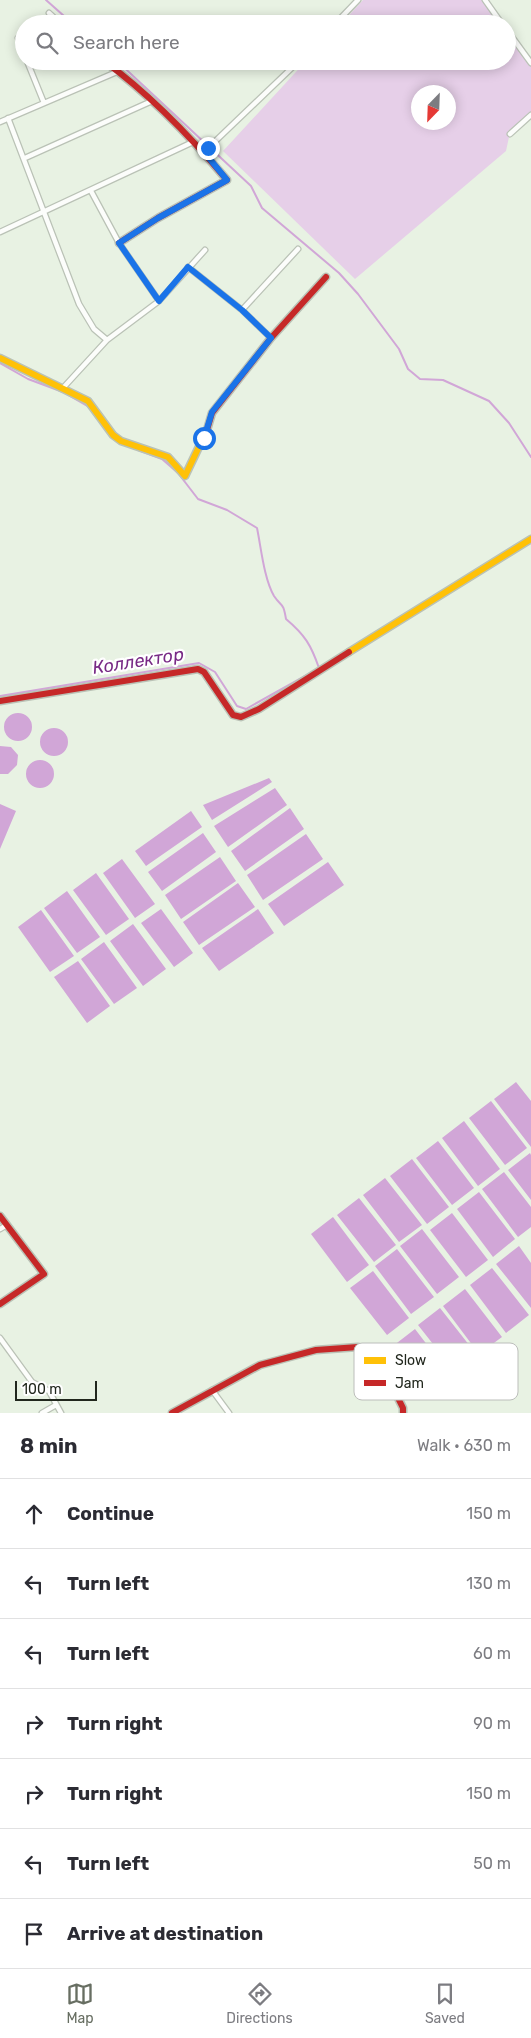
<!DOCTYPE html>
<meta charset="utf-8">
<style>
:root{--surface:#fff;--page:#f7f7f7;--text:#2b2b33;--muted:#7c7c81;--line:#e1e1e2;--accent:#676e62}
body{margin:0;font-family:Rubik,sans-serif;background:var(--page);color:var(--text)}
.compass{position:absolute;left:411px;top:85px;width:45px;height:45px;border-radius:50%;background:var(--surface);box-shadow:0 2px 12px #0003;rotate:203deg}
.scale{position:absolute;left:15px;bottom:12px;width:82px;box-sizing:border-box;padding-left:5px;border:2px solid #21271d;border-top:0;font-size:14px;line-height:18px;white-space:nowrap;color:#21271d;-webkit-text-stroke:4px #fff;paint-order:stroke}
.stop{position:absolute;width:15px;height:15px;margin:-11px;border:4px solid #1a73e8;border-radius:50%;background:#fff}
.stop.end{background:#1a73e8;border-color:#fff;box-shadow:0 1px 5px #0008}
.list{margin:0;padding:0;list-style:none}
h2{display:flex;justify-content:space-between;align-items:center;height:65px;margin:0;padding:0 20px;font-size:21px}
h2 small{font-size:16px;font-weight:400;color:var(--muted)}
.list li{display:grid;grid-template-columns:32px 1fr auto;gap:15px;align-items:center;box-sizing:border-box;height:70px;padding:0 20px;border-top:1px solid var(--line)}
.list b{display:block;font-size:19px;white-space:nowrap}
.list em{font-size:16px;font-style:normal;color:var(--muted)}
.icon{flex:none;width:28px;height:28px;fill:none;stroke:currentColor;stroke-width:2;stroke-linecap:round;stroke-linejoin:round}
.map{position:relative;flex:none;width:531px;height:1413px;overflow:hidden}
.search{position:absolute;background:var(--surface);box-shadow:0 2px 12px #0003;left:15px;right:15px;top:15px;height:55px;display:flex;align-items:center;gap:12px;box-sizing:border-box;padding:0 18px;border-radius:28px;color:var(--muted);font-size:19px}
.sheet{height:555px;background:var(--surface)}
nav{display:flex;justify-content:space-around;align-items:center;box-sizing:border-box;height:70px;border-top:1px solid var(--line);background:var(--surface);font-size:14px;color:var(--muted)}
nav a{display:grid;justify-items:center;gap:2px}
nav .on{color:var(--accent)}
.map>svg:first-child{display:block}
.green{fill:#e6cfe8;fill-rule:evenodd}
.water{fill:#d1a6d7}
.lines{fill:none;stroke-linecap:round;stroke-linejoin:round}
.stream{stroke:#d1a6d7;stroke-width:2}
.street-casing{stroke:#bac2b6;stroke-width:7}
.slow-casing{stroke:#bac2b6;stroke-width:9}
.jam-casing{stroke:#bac2b6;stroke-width:9}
.street{stroke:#fcfdfb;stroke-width:4.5}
.slow{stroke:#ffc107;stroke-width:6}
.jam{stroke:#c62828;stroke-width:6}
.route{stroke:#1a73e8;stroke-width:6}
.labels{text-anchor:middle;stroke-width:4.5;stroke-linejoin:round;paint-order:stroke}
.water-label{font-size:18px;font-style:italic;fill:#782a85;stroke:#fff}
.key{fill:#fff;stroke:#bcbebb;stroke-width:1}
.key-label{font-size:14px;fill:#21271d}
</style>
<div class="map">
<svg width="531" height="1413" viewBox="0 0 531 1413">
<rect width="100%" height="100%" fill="#e8f2e3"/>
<path class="green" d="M363 0H488L504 24H341Z
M507 28 531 63V118L509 137 506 151 355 279 223 151 306 61H507ZM418 92H448V122H418Z"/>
<path class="water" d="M4 727a14 14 0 1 1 28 0a14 14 0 1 1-28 0Z
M40 742a14 14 0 1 1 28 0a14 14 0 1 1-28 0Z
M0 746 11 747 18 755 17 765 8 774H0Z
M26 774a14 14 0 1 1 28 0a14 14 0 1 1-28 0Z
M269 778 272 782 212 820 203 805Z
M275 788 287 805 228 847 214 826Z
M0 804 16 811 0 849Z
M290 808 304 829 245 871 231 851Z
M191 811 202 827 146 866 135 851Z
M203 833 216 852 162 891 148 872Z
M306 834 323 859 263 900 247 875Z
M220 857 236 881 181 919 165 895Z
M122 859 155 904 135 918 103 873Z
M328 862 344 885 284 926 268 904Z
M96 873 129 919 106 935 73 890Z
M238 883 255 907 199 945 183 922Z
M67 891 100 937 77 953 44 908Z
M161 909 193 953 174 967 141 923Z
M258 909 274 933 219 971 202 948Z
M41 910 74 956 50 972 18 927Z
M133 924 166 969 143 986 110 941Z
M104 942 137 988 114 1004 81 959Z
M78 961 110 1006 87 1023 54 977Z
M516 1082 531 1101V1147L494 1099Z
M491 1101 527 1148 505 1165 469 1118Z
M464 1121 500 1169 478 1186 442 1138Z
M438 1141 474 1188 452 1205 416 1158Z
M530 1153 531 1155V1200L508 1170Z
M412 1159 449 1207 427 1224 390 1176Z
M504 1172 531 1207V1227L518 1237 482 1189Z
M385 1178 422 1225 399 1242 363 1195Z
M479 1192 515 1239 493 1257 457 1209Z
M359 1198 396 1245 374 1262 337 1215Z
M452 1213 488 1260 466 1277 430 1230Z
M333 1217 369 1265 347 1282 311 1234Z
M422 1229 459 1277 437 1294 400 1246Z
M519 1246 531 1263V1308L496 1264Z
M397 1249 434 1297 411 1314 375 1266Z
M492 1268 529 1315 506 1333 470 1285Z
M373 1271 409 1318 387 1335 350 1288Z
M465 1289 502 1337 479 1354 443 1306Z
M440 1308 477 1355 455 1372 418 1325Z
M415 1329 451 1376 429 1393 393 1346Z"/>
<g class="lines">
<path class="stream" d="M46 0 73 24
M117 61 251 186 262 208 339 273 358 294 399 349 408 369 420 379 443 380 489 401 509 423 531 457
M0 363 28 379 63 392 89 407
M0 696 199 663 215 672 237 706 246 709 319 668C311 645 305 635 286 619 283 601 282 608 274 596 264 579 261 547 257 528L227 510 198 499 178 473 162 459 138 450"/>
<g class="street-casing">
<path id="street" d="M485 0 502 24
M49 13 61 24
M335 24 358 0
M507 30 531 63
M18 38 24 53
M27 61 44 103
M8 118 79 304 94 329 107 340
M0 122 119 71
M510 134 531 115
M204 152 299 61
M25 158 152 101
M91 191 119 243 159 301
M0 232 193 142
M188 267 242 310 271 338
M242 310 298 249
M63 388 107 340 159 301 205 250
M0 1229 7 1225
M0 1338 32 1382 49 1391 61 1413
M212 1390 229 1413
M42 1413 56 1405"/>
</g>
<g class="slow-casing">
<path id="slow" d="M0 358 88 401 113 435 121 441 168 457 185 476 207 430
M349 652 531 539"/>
</g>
<g class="jam-casing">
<path id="jam" d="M104 61C151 95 190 136 227 180L158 218 119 243
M207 430 212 413 271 338 326 277
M0 701 198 669 204 672 233 715 241 717 259 709 349 652
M0 1216 44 1274 0 1304
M172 1413 260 1365 316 1350 358 1347 388 1378 403 1408V1413"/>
</g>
<use href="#street" class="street"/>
<use href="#slow" class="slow"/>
<use href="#jam" class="jam"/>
</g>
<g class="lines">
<path class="route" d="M204 438 212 412 271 338 242 310 188 267 159 301 119 243 158 218 227 180 204 152 208 148"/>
</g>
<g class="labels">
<g class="water-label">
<text transform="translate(138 661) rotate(-9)" y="6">Коллектор</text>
</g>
</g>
<rect x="354" y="1343" width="164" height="57" rx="8" class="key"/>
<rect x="364" y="1357" width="22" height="7" fill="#ffc107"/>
<rect x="364" y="1380" width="22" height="6" fill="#c62828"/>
<g class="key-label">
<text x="395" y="1365">Slow</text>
<text x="395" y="1388">Jam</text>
</g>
</svg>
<svg class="compass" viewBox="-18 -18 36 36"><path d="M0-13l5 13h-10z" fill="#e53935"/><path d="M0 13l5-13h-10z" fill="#7c7c81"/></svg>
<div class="scale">100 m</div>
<div class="stop" style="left:204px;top:438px"></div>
<div class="stop end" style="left:208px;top:148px"></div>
<div class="search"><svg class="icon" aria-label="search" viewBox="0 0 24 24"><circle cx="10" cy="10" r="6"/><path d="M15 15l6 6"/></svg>Search here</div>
</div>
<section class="sheet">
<h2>8 min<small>Walk · 630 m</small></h2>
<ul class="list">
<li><svg class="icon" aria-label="ahead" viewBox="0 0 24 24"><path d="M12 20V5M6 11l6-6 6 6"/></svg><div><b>Continue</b></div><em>150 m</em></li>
<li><svg class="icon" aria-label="left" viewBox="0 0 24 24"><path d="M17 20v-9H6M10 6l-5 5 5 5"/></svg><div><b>Turn left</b></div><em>130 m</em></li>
<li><svg class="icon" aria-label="left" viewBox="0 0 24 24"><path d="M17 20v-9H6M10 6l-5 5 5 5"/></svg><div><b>Turn left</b></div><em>60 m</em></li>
<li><svg class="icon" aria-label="right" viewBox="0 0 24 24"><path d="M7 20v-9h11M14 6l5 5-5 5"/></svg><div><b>Turn right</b></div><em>90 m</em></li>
<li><svg class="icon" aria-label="right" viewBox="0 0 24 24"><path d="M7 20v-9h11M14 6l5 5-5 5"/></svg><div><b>Turn right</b></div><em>150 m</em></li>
<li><svg class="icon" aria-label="left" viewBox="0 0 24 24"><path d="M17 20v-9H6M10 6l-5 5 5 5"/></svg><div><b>Turn left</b></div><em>50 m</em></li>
<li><svg class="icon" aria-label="arrive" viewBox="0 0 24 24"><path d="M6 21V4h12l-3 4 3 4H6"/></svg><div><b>Arrive at destination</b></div></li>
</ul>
</section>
<nav>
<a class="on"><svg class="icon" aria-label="map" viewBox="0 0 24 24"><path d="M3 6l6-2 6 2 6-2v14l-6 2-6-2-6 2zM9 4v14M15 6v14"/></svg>Map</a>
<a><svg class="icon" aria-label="directions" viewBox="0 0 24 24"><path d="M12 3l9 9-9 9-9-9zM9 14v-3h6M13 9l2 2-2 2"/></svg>Directions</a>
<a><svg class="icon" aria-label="saved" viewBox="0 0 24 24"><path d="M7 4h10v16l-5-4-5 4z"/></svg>Saved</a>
</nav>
